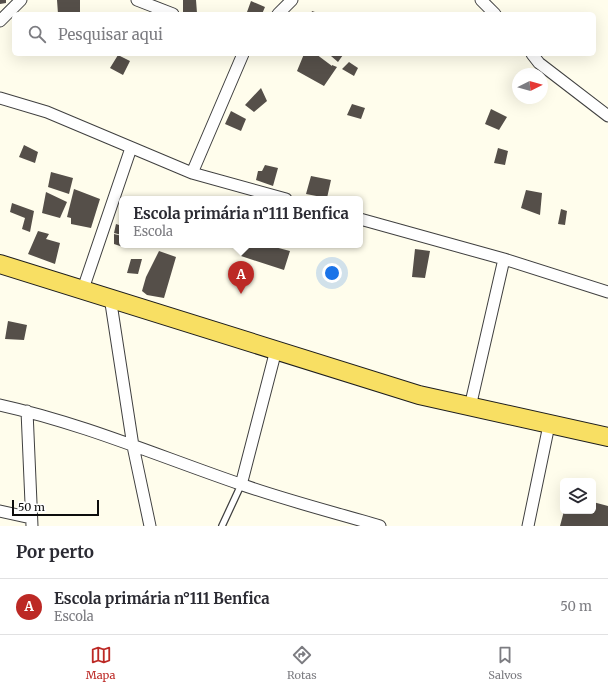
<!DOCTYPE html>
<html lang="pt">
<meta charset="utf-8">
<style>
:root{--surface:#fff;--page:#f7f7f7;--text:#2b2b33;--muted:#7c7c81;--line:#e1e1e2;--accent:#bc2925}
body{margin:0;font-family:Merriweather,serif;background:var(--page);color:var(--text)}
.controls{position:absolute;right:12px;bottom:12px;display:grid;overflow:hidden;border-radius:6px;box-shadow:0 4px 16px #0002}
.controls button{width:36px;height:36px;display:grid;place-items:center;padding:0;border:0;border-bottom:1px solid var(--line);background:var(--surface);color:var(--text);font:20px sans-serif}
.compass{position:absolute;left:512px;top:68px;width:36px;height:36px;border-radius:50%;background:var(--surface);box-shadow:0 4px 16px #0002;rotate:85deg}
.scale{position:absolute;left:12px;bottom:10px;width:87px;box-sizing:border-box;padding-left:4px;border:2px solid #0d0d0d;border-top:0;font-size:11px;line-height:14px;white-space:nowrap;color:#0d0d0d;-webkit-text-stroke:3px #fff;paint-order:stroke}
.you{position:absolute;left:332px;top:273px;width:14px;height:14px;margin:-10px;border:3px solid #fff;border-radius:50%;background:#1a73e8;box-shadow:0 0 0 6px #1a73e833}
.badge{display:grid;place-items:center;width:26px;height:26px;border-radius:50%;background:var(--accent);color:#fff;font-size:13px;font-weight:700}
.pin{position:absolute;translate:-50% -33px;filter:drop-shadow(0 1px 2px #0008)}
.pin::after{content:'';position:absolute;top:21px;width:14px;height:12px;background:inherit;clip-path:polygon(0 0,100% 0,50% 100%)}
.popup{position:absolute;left:119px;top:196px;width:244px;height:52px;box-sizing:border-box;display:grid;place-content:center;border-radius:6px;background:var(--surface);filter:drop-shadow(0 1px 3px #0005);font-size:13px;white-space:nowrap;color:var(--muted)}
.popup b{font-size:15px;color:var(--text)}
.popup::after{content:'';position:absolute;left:50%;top:100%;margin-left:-8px;border:8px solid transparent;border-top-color:var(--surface)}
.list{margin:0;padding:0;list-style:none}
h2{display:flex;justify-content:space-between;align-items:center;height:52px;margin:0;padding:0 16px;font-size:17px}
h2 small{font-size:13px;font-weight:400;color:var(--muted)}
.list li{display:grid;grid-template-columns:26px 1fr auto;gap:12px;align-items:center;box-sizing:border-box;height:56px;padding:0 16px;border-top:1px solid var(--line)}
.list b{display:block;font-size:15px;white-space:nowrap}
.list p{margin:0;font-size:13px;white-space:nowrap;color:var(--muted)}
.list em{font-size:13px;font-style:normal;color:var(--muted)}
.icon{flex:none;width:22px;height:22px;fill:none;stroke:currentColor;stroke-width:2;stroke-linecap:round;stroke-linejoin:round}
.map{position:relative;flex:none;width:608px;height:526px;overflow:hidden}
.search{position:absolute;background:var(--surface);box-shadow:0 4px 16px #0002;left:12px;right:12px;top:12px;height:44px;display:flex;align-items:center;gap:10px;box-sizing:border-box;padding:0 14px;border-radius:6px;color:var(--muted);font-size:15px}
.sheet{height:108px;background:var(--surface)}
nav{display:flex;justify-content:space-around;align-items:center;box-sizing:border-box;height:56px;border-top:1px solid var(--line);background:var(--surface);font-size:11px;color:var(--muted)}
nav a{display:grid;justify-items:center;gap:2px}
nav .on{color:var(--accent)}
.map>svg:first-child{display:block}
.building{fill:#554f49}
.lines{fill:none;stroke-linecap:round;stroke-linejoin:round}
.service-casing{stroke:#404040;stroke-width:8}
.minor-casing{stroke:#404040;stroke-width:13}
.primary-casing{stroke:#1e1e1e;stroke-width:20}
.service{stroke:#fff;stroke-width:5.5}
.minor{stroke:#fff;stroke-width:11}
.primary{stroke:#f8df63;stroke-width:18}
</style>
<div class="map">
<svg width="608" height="526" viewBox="0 0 608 526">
<rect width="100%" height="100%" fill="#fffdec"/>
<path class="building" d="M0 0H6V3L0 4Z
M57 0H80V14H58Z
M183 0H196L197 13 183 14Z
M251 1 265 7 262 14 247 12Z
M312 11 321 14H311Z
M304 54H316L332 66V65L337 67 324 86 297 71Z
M332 54H342L343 55 338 62 331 56Z
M118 55 130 61 123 75 110 68Z
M349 62 358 68 354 76 342 69Z
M261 88 267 101 254 112 245 105Z
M352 104 365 108 361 119 347 115Z
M491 109 507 117 499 130 485 124Z
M231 111 246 119 241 131 225 124Z
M24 145 38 152 35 163 19 157Z
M498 148 508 151 505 165 494 163Z
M265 165 278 168 273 186 256 180 258 171H262Z
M51 172 73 178 69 194 48 187Z
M311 176 331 180 327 198 306 194Z
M74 189 100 199 91 228 71 224V218L67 217Z
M526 190 542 193 540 215 521 208Z
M46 192 67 202 60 218 42 213Z
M12 203 34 211 30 232 22 229 25 218 10 212Z
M561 209 567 211 565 225 558 224Z
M116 224 122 226V235L114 233Z
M38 231 49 234 46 239 60 243 55 264 28 254Z
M114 234 122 236 123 247 114 244Z
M244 245H267L290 251 284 270 241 256Z
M415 249 430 251 425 278 412 277Z
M159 251 176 257 164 298 147 295 142 291 146 277Z
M131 259H142L138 274 127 273Z
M8 321 27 325 24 340 5 339Z
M593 502 608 506V526H560L564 511H593Z"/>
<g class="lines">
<g class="service-casing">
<path id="service" d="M222 526 241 485"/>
</g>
<g class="minor-casing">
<path id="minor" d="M137 0 173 14
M481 0 495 14
M278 14 292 0
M0 21 21 0
M532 54 539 63 608 116
M0 98 47 112 192 173 286 199
M192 173 243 54
M360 219 504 259 608 292
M83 289 131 148
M110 297 133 446 150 526
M0 405C82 423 161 457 240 484 285 500 333 512 380 526
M470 407 504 259
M27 411 32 526
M241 485 276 350
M0 511 31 518
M528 526 549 425"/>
</g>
<g class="primary-casing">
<path id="primary" d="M0 264 419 395 608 437"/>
</g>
<use href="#service" class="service"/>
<use href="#minor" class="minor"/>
<use href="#primary" class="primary"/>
</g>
</svg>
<div class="controls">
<button><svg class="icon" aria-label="layers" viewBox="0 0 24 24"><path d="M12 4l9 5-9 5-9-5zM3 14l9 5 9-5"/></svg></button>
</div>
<svg class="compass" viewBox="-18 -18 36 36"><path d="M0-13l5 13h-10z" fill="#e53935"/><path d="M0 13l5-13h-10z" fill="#7c7c81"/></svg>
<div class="scale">50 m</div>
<div class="you"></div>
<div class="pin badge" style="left:241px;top:294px">A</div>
<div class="popup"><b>Escola primária n°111 Benfica</b>Escola</div>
<div class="search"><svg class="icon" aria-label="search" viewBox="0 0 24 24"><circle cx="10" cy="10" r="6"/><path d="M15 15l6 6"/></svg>Pesquisar aqui</div>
</div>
<section class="sheet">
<h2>Por perto<small></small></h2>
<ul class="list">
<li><span class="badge">A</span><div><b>Escola primária n°111 Benfica</b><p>Escola</p></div><em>50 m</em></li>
</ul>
</section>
<nav>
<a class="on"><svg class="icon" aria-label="map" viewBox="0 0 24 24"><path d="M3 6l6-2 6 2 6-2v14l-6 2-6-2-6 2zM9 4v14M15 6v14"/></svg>Mapa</a>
<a><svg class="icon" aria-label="directions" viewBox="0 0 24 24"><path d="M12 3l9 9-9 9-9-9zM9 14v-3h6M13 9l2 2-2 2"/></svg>Rotas</a>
<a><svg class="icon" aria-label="saved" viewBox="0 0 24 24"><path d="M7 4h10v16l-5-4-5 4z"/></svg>Salvos</a>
</nav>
